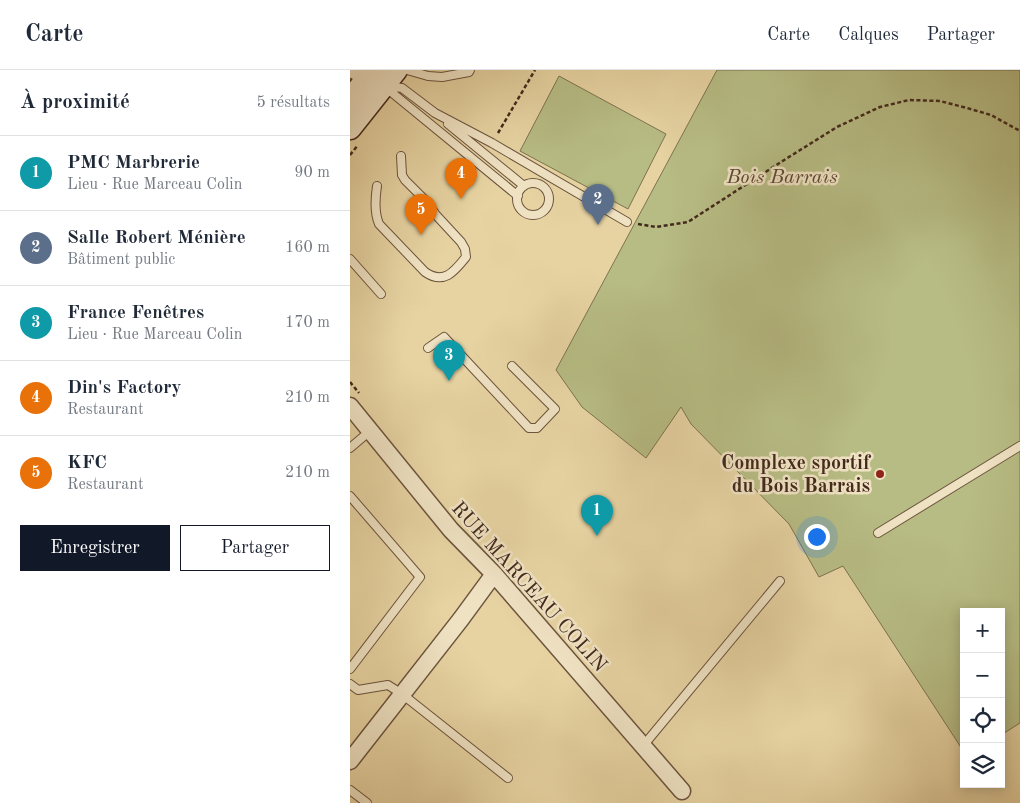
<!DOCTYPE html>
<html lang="fr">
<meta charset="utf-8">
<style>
:root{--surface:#fff;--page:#f2f2f3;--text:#1f2937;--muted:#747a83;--line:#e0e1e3;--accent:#111827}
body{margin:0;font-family:"Old Standard TT",serif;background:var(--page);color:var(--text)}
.controls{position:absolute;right:15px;bottom:15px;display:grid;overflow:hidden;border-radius:0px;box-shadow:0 2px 12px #0003}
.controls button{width:45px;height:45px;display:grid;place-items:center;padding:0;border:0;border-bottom:1px solid var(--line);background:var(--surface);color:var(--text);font:25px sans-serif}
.you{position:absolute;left:466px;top:466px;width:18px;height:18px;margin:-12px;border:4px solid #fff;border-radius:50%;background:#1a73e8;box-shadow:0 0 0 8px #1a73e833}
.badge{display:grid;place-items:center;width:32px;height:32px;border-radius:50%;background:var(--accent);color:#fff;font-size:16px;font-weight:700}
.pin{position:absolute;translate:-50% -41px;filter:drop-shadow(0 1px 2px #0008)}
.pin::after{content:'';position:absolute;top:26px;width:18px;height:15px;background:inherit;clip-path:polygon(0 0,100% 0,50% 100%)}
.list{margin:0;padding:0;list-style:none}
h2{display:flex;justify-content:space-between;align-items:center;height:65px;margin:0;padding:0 20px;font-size:21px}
h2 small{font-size:16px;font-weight:400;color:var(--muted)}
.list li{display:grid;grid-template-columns:32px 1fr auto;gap:15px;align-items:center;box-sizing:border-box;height:75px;padding:0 20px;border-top:1px solid var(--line)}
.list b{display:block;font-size:19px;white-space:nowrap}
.list p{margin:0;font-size:16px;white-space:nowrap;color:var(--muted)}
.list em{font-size:16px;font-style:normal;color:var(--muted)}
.actions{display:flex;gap:10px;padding:15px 20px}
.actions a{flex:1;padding:11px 0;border:1px solid var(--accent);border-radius:0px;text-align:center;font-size:18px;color:var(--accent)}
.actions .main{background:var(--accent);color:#fff}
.icon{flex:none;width:28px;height:28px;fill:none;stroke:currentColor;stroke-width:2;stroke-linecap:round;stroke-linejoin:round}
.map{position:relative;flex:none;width:670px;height:733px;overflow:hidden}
header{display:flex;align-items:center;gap:30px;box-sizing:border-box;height:70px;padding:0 25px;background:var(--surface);border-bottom:1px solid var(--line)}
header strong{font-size:24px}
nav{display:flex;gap:28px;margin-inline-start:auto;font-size:18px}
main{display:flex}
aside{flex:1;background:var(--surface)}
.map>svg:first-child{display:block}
.green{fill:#b7bc84;stroke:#7d7250}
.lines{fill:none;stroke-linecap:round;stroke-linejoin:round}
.service-casing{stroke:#6c543e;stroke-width:10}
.minor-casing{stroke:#6c543e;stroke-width:19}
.secondary-casing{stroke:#43291d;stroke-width:25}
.path{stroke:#43291d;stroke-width:2.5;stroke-dasharray:4 2.5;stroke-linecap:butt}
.service{stroke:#efe2c3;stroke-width:8}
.minor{stroke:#efe2c3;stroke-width:16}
.secondary{stroke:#efe2c3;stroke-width:22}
.poi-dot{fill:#8f2418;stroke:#efe2c3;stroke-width:2}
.labels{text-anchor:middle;stroke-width:5;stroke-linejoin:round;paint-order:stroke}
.park-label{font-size:20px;font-style:italic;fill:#5a4632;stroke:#efe2c3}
.poi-label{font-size:20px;font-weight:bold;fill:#43291d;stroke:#efe2c3;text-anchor:end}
.street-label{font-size:20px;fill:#43291d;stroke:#efe2c3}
</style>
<header>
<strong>Carte</strong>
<nav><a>Carte</a><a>Calques</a><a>Partager</a></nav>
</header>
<main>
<aside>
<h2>À proximité<small>5 résultats</small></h2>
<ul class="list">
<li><span class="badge" style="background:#0f9aa8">1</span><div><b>PMC Marbrerie</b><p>Lieu · Rue Marceau Colin</p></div><em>90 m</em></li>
<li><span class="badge" style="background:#5c6f8a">2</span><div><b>Salle Robert Ménière</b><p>Bâtiment public</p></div><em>160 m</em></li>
<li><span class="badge" style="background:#0f9aa8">3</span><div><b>France Fenêtres</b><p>Lieu · Rue Marceau Colin</p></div><em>170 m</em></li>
<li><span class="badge" style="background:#e8710a">4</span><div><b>Din's Factory</b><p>Restaurant</p></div><em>210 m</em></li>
<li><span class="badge" style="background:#e8710a">5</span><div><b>KFC</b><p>Restaurant</p></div><em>210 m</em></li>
</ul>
<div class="actions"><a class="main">Enregistrer</a><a>Partager</a></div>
</aside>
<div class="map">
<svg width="670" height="733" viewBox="0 0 670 733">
<rect width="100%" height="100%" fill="#e7d3a2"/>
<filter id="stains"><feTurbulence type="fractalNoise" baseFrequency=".004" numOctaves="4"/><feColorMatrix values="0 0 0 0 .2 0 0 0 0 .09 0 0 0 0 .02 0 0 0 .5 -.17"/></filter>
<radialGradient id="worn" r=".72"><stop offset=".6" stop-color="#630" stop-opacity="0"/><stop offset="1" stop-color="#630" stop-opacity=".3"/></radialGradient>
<path class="green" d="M367 0H670V653L651 665V542H614V682L493 496 469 507 439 454 341 354 331 337 296 388 232 337 206 300Z
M209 6 316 64 278 139 170 81Z"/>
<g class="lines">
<g class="service-casing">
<path id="service" d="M57 0 78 6 92 7 119 2 120 0
M38 16 52 18 85 43 142 73 277 152
M35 17 168 126
M98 54 174 116
M167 129a16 16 0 1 1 32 0a16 16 0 1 1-32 0Z
M27 116C25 129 24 142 29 154L75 202C94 215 104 202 116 187L115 179 111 172 86 145 77 132 55 110 52 105 51 86
M0 189 31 224
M78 278 94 267 179 358H187L205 339 162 296
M0 378 20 361
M0 426 70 507 0 599
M528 463 670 376
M0 614 8 620 38 615 52 624 158 708
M293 676 430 511
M0 720 17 733"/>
</g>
<g class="minor-casing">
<path id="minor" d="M3 0 28 13
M0 336 101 460 144 504 332 721
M0 691 111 549 144 504"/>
</g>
<g class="secondary-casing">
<path id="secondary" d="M0 30 24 0
M0 58 46 0"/>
</g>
<path class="path" d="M148 63 185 0
M0 85 8 75
M288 154 306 157 338 152 431 92 487 57 530 37 559 30 590 31 617 38 641 45 670 61
M0 312 9 323"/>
<use href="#service" class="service"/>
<use href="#minor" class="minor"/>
<use href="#secondary" class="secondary"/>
</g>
<circle class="poi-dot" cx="530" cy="404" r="5"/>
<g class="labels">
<g class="park-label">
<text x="432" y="113">Bois Barrais</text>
</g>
<g class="poi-label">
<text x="520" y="399">Complexe sportif<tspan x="520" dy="23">du Bois Barrais</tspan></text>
</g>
<g class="street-label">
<text transform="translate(180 516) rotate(48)" y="7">RUE MARCEAU COLIN</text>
</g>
</g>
<rect width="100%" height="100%" filter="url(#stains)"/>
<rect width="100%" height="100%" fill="url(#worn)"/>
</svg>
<div class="controls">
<button>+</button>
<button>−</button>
<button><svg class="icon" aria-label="locate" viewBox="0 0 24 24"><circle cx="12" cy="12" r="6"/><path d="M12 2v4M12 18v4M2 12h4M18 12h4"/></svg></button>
<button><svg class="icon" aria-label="layers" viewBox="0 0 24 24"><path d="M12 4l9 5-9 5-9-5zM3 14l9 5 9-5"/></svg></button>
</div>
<div class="you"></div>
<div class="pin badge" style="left:247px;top:466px;background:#0f9aa8">1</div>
<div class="pin badge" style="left:248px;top:155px;background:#5c6f8a">2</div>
<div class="pin badge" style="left:99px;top:311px;background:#0f9aa8">3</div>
<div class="pin badge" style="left:111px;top:129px;background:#e8710a">4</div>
<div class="pin badge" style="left:71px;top:165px;background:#e8710a">5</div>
</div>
</main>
